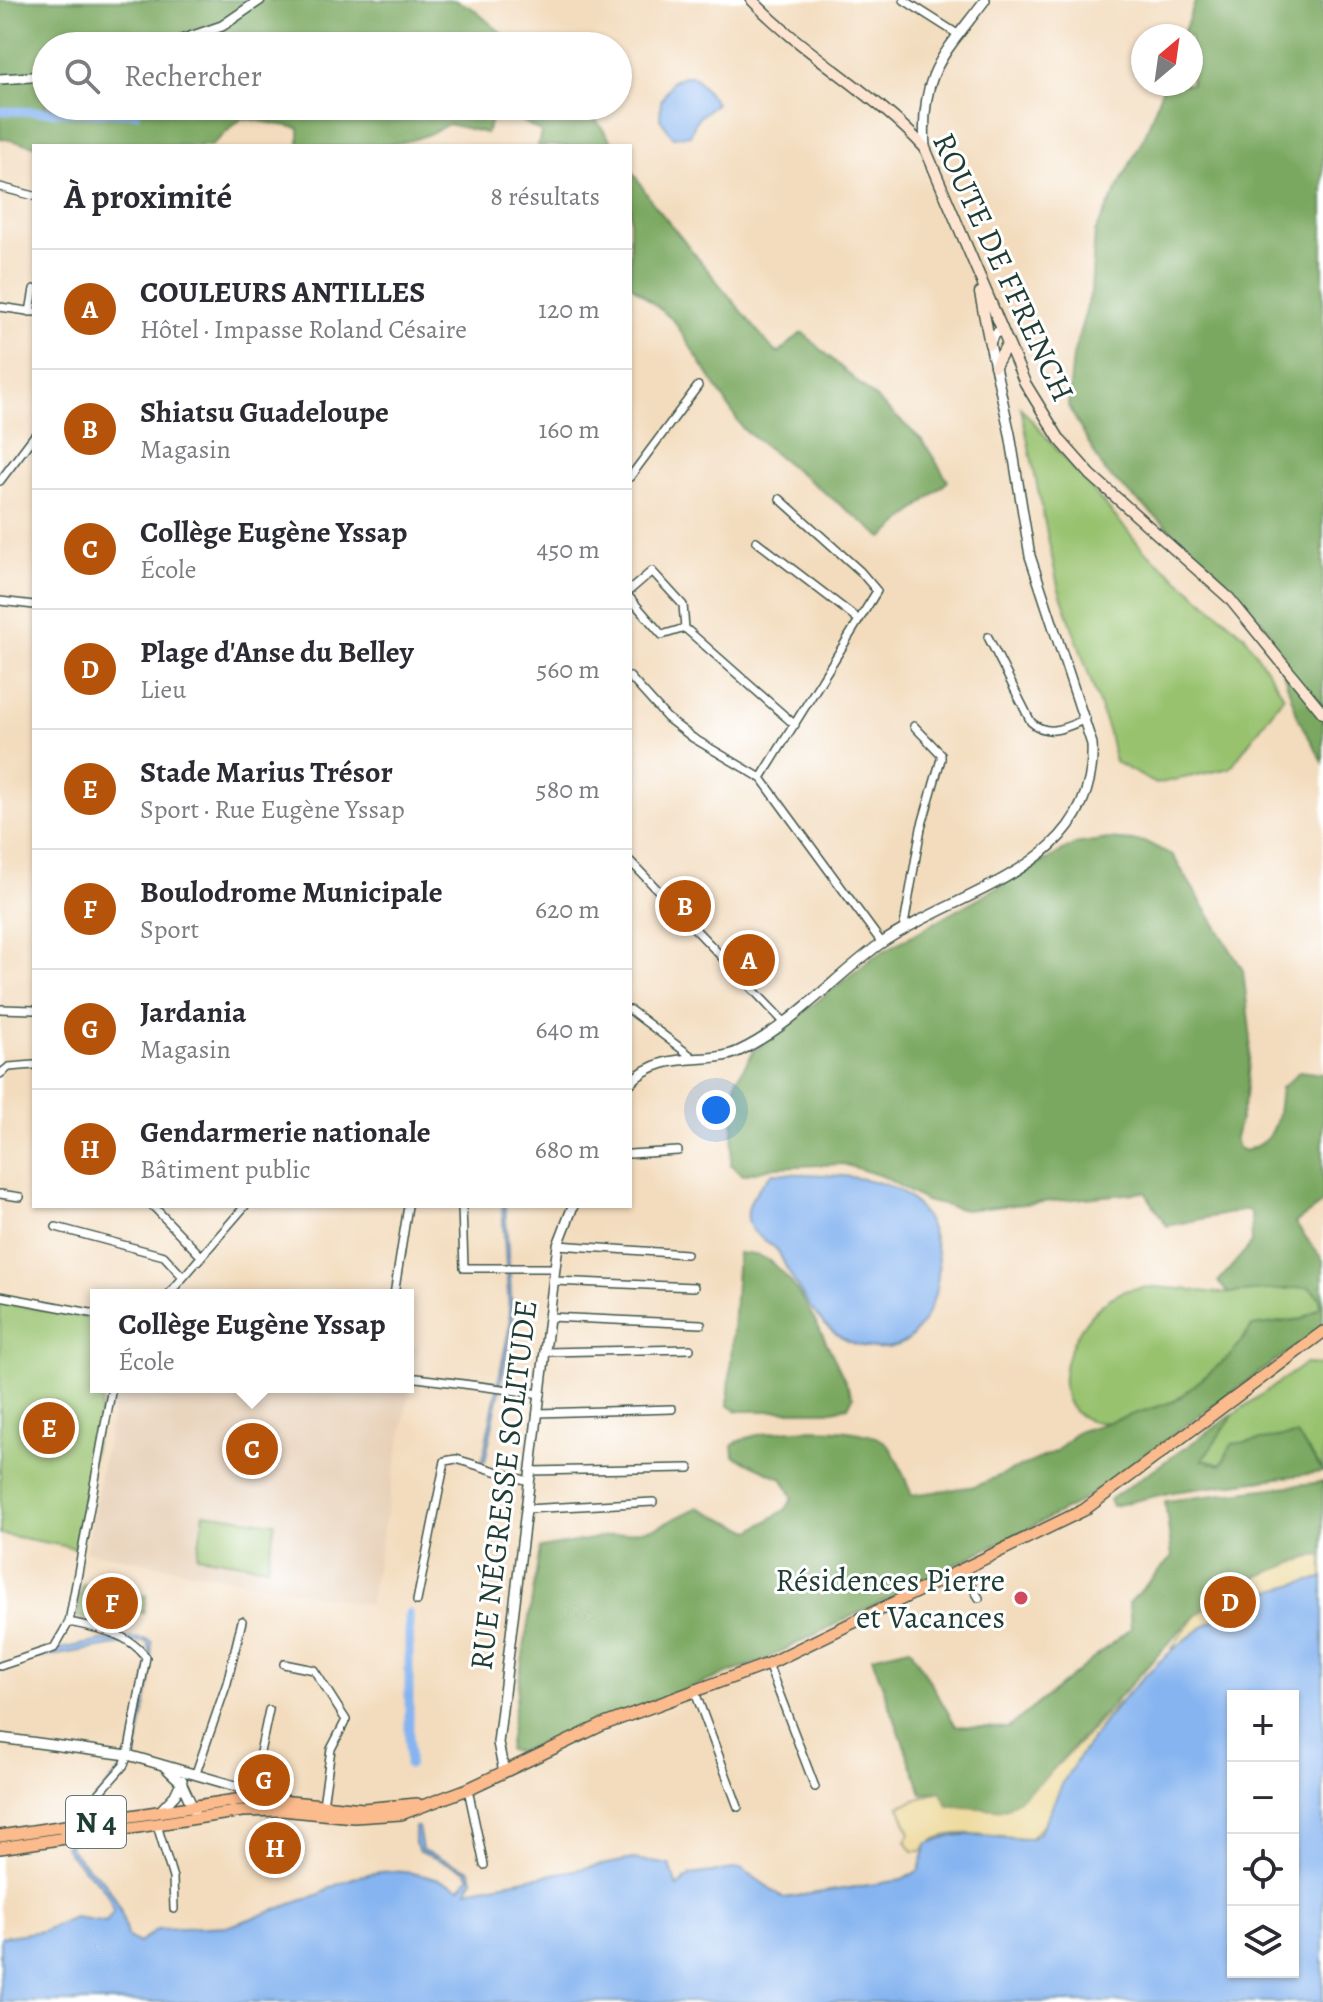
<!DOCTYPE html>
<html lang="fr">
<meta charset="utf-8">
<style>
:root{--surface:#fff;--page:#f7f7f7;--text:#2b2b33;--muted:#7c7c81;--line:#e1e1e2;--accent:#b45309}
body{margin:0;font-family:Alegreya,serif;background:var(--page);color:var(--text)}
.controls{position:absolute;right:24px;bottom:24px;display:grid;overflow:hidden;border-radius:0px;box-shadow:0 2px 6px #0004}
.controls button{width:72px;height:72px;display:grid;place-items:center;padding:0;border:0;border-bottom:2px solid var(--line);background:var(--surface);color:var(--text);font:40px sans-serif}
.compass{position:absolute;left:1131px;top:24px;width:72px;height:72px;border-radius:50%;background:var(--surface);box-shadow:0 2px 6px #0004;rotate:29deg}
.you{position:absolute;left:716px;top:1110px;width:28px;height:28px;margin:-20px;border:6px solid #fff;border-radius:50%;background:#1a73e8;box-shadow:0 0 0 12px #1a73e833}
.badge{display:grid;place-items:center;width:52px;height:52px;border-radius:50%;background:var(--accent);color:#fff;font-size:26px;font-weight:700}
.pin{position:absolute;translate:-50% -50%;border:4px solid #fff;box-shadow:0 2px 8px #0006}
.popup{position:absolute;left:90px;top:1289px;width:324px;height:104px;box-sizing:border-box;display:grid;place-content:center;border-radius:0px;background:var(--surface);filter:drop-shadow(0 2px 6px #0005);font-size:26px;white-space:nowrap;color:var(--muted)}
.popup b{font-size:30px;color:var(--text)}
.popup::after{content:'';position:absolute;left:50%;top:100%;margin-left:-16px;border:16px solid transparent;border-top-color:var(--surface)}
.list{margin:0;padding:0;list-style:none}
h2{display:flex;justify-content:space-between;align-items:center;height:104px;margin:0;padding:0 32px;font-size:34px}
h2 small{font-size:26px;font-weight:400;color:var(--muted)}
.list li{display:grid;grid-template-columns:52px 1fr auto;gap:24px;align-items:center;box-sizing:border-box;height:120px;padding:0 32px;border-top:2px solid var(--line)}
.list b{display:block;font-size:30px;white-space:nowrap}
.list p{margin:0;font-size:26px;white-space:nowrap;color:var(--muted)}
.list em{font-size:26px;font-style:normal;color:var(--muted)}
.icon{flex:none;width:44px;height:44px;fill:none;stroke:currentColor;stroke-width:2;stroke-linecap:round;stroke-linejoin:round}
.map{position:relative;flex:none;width:1323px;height:2002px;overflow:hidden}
.search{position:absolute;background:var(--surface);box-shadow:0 2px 6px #0004;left:32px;top:32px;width:600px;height:88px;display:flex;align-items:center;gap:20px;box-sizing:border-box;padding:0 28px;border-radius:44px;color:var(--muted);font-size:30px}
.panel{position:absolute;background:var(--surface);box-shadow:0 2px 6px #0004;left:32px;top:144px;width:600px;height:1064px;border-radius:0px}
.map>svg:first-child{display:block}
.built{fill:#e7d0b7}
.green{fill:#98c26e;stroke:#5c8051;stroke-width:2}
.forest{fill:#7aa861;stroke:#4c724a;stroke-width:2}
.sand{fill:#eeda9e;stroke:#868c69;stroke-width:2}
.water{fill:#85b4f0;stroke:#527892;stroke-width:2;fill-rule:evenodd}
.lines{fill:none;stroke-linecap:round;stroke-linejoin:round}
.canal{stroke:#85b4f0;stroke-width:9}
.minor-casing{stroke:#3f5549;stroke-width:10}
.tertiary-casing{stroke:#3f5549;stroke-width:12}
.secondary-casing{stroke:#3f5549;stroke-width:13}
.primary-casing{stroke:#3f5549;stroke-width:14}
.minor{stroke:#fff;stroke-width:7}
.tertiary{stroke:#fff;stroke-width:9}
.secondary{stroke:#fde4d1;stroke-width:10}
.primary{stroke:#fbbb8d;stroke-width:11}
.poi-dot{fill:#d1495b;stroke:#fff;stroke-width:3}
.labels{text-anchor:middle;stroke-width:6;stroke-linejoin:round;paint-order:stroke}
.shield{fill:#fff;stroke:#627771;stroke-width:2}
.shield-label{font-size:30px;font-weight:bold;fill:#1f3d34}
.street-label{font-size:32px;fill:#1f3d34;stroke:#fff}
.poi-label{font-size:32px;fill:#1f3d34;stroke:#fff;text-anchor:end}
</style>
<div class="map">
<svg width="1323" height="2002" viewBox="0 0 1323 2002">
<rect width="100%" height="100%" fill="#fff"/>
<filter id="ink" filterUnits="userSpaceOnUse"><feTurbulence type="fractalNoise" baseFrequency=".0125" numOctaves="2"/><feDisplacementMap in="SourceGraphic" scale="16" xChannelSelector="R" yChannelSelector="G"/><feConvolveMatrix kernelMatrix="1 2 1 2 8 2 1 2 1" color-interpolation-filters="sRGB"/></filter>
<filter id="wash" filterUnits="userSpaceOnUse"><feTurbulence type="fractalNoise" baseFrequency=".006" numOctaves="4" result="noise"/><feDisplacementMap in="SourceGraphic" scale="32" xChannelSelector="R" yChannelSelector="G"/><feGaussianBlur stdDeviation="1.8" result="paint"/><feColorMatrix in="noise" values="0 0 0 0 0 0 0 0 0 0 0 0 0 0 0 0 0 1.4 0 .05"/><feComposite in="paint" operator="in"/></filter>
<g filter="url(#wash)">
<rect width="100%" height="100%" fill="#f3dcbd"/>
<path class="built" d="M408 1342 418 1347 369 1605 86 1551 117 1387H408Z"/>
<path class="green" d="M1021 408 1144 550 1244 635 1284 696 1230 768 1156 784 1115 762 1109 733 1058 586Z
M1290 1287H1309L1320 1298V1307L1303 1319 1253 1326C1244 1335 1239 1346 1231 1355 1218 1371 1192 1391 1174 1401 1162 1409 1148 1412 1134 1417 1029 1450 1055 1318 1125 1291 1151 1281 1201 1294 1229 1293 1249 1292 1270 1289 1290 1287Z
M0 1302 96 1319V1387H105L75 1548 0 1534Z
M1305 1364 1323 1365V1469L1296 1435 1221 1465 1201 1459 1234 1414Z
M204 1513 275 1523 267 1567 197 1556Z
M83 1584 146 1596 143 1613 126 1611 123 1626 77 1617Z"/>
<path class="forest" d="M0 0H454L471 7 517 46H46V106H586L615 146H538L541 132 497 107 486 133 448 124C403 153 351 146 299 146V128L242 118 211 146H37L0 138Z
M1196 0 1323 1V762L1299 720 1269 630 1214 568 1105 472 1068 406 1073 356 1091 292 1095 232 1145 135 1164 84H1191V36H1182Z
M630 168 652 202 774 351 779 353 802 332 923 441 948 481 883 538 743 429 674 321 630 284Z
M1107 839 1146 842 1173 856 1243 970 1251 1039 1246 1096 1235 1138 1238 1148 1245 1151C1279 1139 1277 1120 1281 1088L1300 1071 1323 1074V1203L1295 1223 1323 1260V1327L1075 1505 764 1660 518 1752 508 1750 540 1548 658 1527 698 1507 751 1531 786 1509 793 1498 783 1479 734 1456 733 1445C755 1426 869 1422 888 1445 898 1457 905 1480 912 1495L976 1486 1055 1452 1077 1432 1175 1401 1231 1355 1253 1326 1303 1319 1320 1307V1298L1309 1287 1228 1293 1218 1282 1252 1243 1251 1213 1246 1210 1167 1226 1145 1192 965 1210 925 1201 882 1176 843 1164 775 1167 743 1175 731 1165 736 1080 754 1051 875 956 1075 844Z
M738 1253C745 1254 756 1254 762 1257 799 1273 835 1362 853 1397L848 1407 827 1411H738L728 1406Z
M1234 1414 1202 1460 1221 1465 1232 1444 1297 1435 1323 1472 1173 1492 1112 1506 1109 1500Z
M1323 1482V1556H1312L1233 1585 1187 1623 1045 1778 1006 1810 948 1806 940 1791 922 1794 872 1657 910 1648 956 1726 1008 1728 1131 1628 1129 1603 1172 1557 1165 1501Z"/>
<path class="sand" d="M1314 1556H1323V1578C1256 1596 1228 1612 1171 1650 1205 1591 1253 1578 1314 1556Z
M1119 1702 1067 1776 1045 1822 1030 1839C1000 1840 943 1820 922 1851H913L906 1841 910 1834 899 1806 940 1791 948 1806 1006 1810 1045 1778Z"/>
<path class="water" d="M684 76H694L716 103 697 119 690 135 673 137 660 119 661 101 672 81Z
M773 1173C846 1177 930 1166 938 1261 940 1287 931 1315 913 1335 903 1346 889 1349 874 1348 829 1344 809 1307 788 1271 784 1264 781 1255 776 1249 766 1239 750 1235 748 1219 745 1201 761 1184 773 1173Z
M502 1206H505L513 1324 485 1462H482L510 1324Z
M1323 1578V2002H0V1937L42 1931 74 1917 106 1922 113 1912C110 1881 78 1872 65 1846L84 1812 126 1764 142 1708 150 1651 147 1642H135L25 1660 28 1656C52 1651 134 1630 152 1642L150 1682 136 1753 129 1766 88 1812 69 1846C78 1862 93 1869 105 1883 119 1899 123 1917 127 1936L139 1943 157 1929 230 1926 320 1894C368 1864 410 1866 460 1888L470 1876 465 1870 419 1852 415 1843V1827H418L422 1850 470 1870 473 1879 467 1890 633 1859 670 1865 677 1887 691 1875 741 1868 784 1898 902 1880 919 1870 927 1844C966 1826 990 1840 1030 1839L1038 1834C1050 1815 1056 1793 1068 1774 1116 1698 1179 1629 1264 1594 1282 1586 1304 1583 1323 1578ZM1233 1696H1293V1972H1233Z"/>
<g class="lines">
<path class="canal" d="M0 111 136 113
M409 1765V1614"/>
</g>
</g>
<g filter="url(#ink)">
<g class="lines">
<g class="minor-casing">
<path id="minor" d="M904 0 959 35
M0 187 34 196
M0 307 34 312
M30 312 34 289
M630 477 698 386
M0 481 34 436
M756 541 859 620
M630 590 652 571 683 605 685 628 795 725
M630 598 662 635 685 628
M0 601 34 605
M988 637 1031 722C1049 738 1066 727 1086 719
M630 677 667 718 693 738 761 778 882 943
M761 778 877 591 860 571 780 499
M630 861 784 1022
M903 931 921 828 941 759V754L914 726
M0 1009 34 1010
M630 1010 691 1056
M0 1074 9 1067 34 1065
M630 1154 678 1151
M0 1194 20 1197
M153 1206 201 1256
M462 1206 464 1268H555
M56 1227 164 1256 183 1277
M558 1245 686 1254
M554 1281 694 1287
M168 1295 245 1206
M394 1295 408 1206
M0 1296 96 1314
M550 1317 701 1324
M546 1352 690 1349
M417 1378 541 1394
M538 1413 672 1409
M530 1471 689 1468
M526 1509 653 1502
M962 1570 979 1598
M417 1601 445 1461 456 1459 528 1481
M69 1622C98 1628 128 1633 146 1657L128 1755 124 1765 96 1797
M284 1664 314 1670 346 1720 331 1749 323 1805
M768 1664 815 1787
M0 1666 54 1648 69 1622 112 1387
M695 1692 738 1807
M196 1773 227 1683 242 1621
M468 1789 484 1865
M252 1790 269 1710
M157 1825 173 1878 174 1909"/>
</g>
<g class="tertiary-casing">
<path id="tertiary" d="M164 46 222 26 260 0
M0 79 46 76
M925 148C920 73 942 57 985 0
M630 1083C663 1048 708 1066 739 1051 792 1026 833 978 880 944 961 888 1098 868 1092 744L1030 556 1010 434 990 344 993 335 1001 330
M0 1738 128 1755 273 1797
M165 1767 181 1782 194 1810
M504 1772 498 1743 555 1268 558 1245 573 1206
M159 1812 175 1795 182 1780"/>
</g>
<g class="secondary-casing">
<path id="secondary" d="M752 0C804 55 874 92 925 148L1025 383 1060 440 1091 475 1229 598 1323 713
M980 293 990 344
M995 366 1007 344"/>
</g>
<g class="primary-casing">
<path id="primary" d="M0 1836 249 1798 363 1809 417 1804
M0 1848 242 1811 281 1810 354 1817 401 1814 468 1789 602 1725 768 1664 1084 1510 1323 1332"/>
</g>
<use href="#minor" class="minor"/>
<use href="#tertiary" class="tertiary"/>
<use href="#secondary" class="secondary"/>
<use href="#primary" class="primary"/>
</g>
</g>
<circle class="poi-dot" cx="1021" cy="1598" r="8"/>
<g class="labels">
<rect class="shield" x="66" y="1796" width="60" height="52" rx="6"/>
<g class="shield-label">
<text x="96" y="1832">N 4</text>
</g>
<g class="street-label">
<text transform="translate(1004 267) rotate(65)" y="11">ROUTE DE FFRENCH</text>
<text transform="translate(503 1485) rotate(-83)" y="11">RUE NÉGRESSE SOLITUDE</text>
</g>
<g class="poi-label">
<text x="1005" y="1591">Résidences Pierre<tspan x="1005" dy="37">et Vacances</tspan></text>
</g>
</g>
</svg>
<div class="controls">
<button>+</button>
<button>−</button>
<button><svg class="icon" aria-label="locate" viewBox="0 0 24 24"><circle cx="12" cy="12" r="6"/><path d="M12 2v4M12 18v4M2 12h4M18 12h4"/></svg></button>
<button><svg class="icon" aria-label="layers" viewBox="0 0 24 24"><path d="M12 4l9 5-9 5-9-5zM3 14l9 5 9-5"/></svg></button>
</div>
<svg class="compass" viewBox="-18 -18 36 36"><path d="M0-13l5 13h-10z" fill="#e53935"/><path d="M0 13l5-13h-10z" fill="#7c7c81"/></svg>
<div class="you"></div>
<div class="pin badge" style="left:749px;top:960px">A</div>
<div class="pin badge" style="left:685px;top:906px">B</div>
<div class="pin badge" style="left:252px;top:1449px">C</div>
<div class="popup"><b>Collège Eugène Yssap</b>École</div>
<div class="pin badge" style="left:1230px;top:1602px">D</div>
<div class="pin badge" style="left:49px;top:1428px">E</div>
<div class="pin badge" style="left:112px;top:1603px">F</div>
<div class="pin badge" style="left:264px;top:1780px">G</div>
<div class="pin badge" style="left:275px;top:1848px">H</div>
<div class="search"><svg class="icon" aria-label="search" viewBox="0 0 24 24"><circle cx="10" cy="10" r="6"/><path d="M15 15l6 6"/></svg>Rechercher</div>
<section class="panel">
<h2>À proximité<small>8 résultats</small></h2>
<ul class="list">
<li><span class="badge">A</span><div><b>COULEURS ANTILLES</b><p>Hôtel · Impasse Roland Césaire</p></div><em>120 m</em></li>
<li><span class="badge">B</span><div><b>Shiatsu Guadeloupe</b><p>Magasin</p></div><em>160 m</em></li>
<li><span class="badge">C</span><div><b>Collège Eugène Yssap</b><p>École</p></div><em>450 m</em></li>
<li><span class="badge">D</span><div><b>Plage d'Anse du Belley</b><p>Lieu</p></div><em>560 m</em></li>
<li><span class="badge">E</span><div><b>Stade Marius Trésor</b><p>Sport · Rue Eugène Yssap</p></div><em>580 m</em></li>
<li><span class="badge">F</span><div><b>Boulodrome Municipale</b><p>Sport</p></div><em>620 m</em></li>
<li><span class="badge">G</span><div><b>Jardania</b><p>Magasin</p></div><em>640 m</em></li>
<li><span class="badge">H</span><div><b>Gendarmerie nationale</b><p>Bâtiment public</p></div><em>680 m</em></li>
</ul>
</section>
</div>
